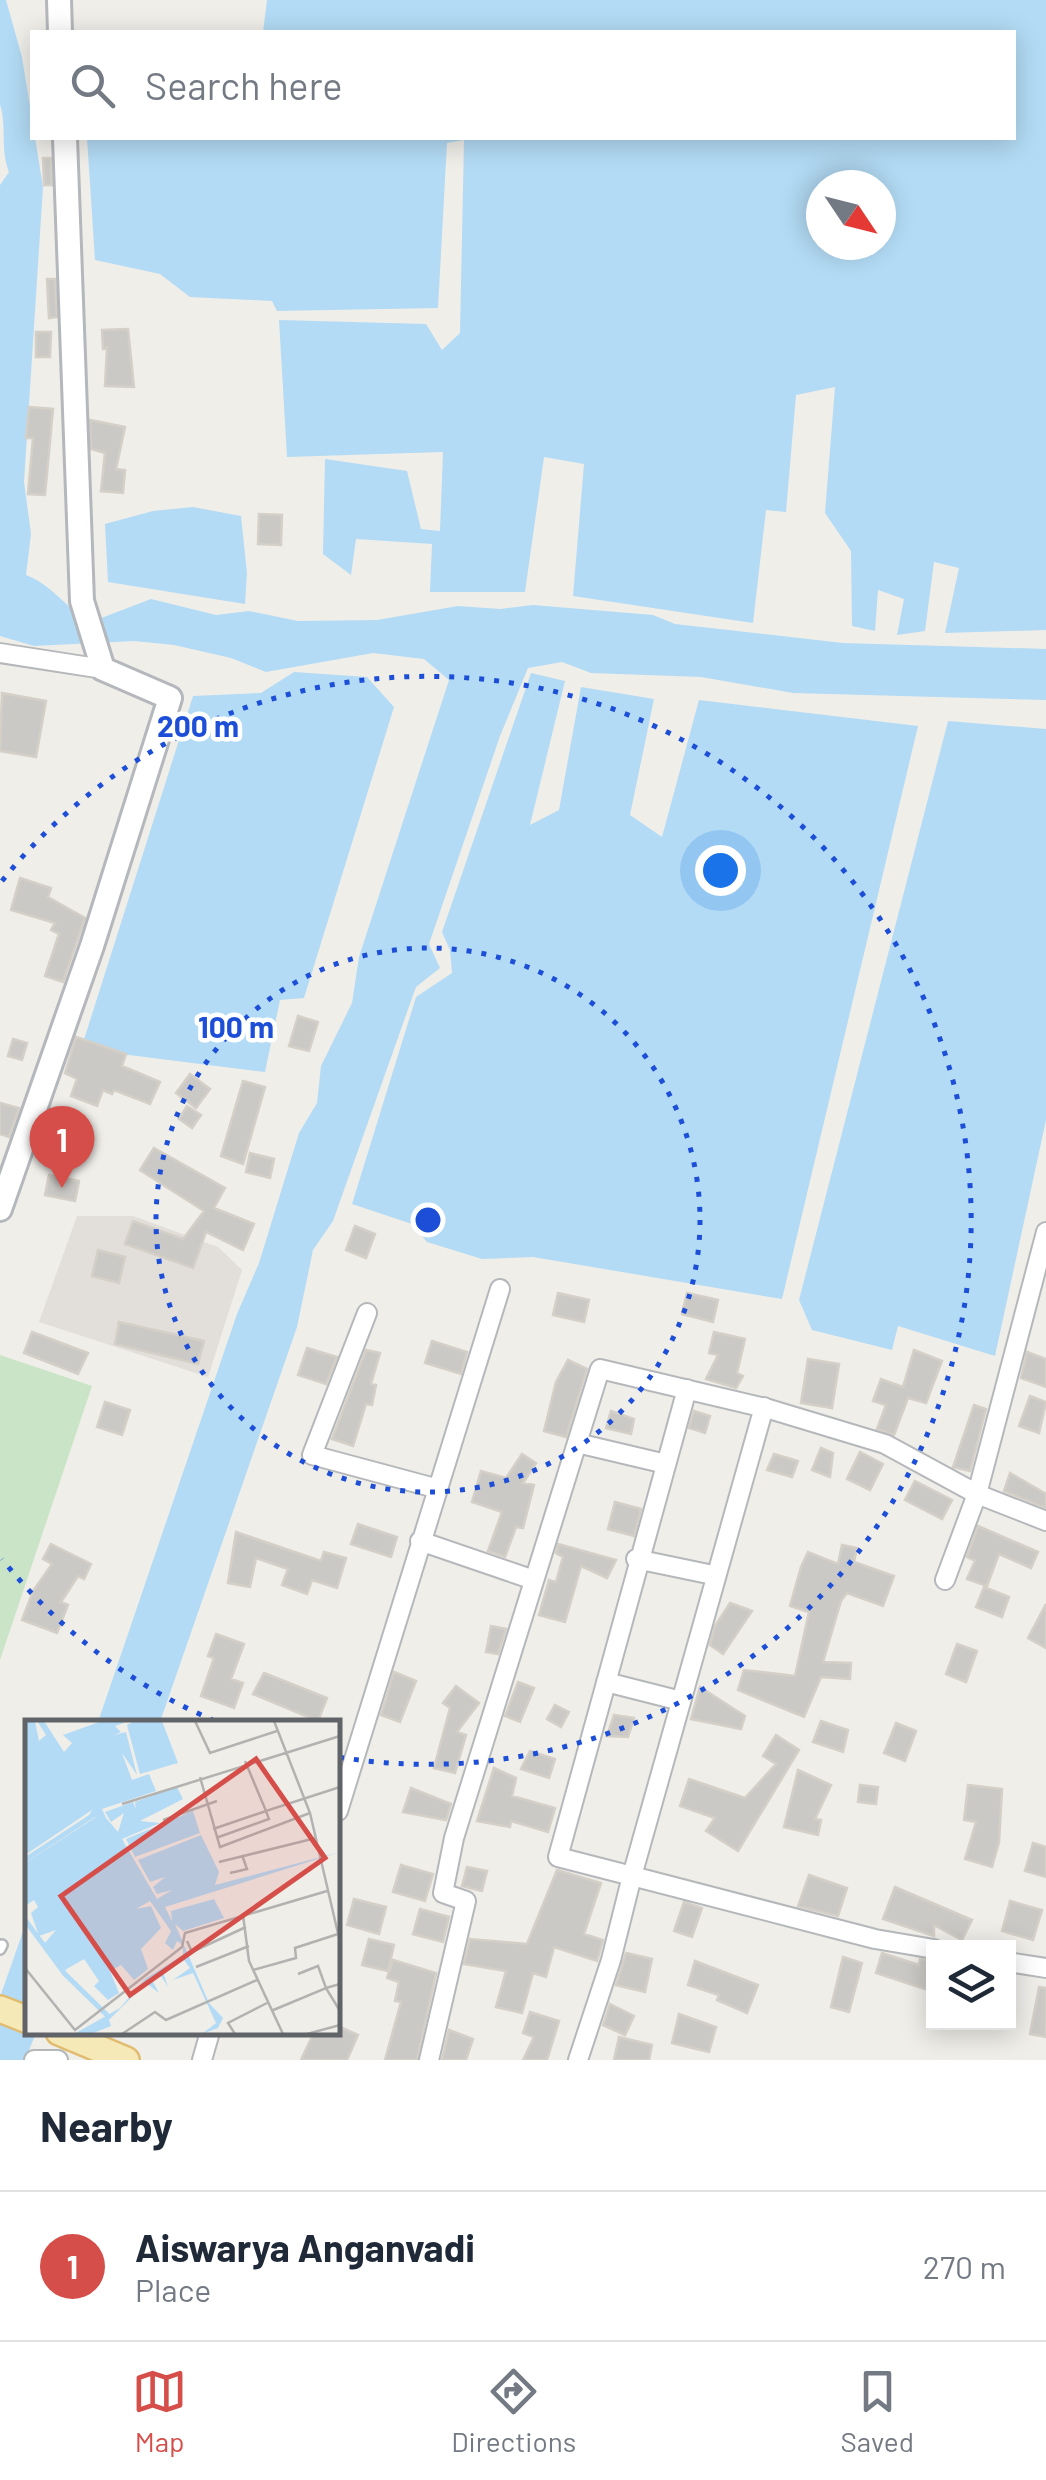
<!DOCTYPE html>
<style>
:root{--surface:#fff;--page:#f2f2f3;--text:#1f2937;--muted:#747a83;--line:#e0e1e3;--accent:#d54e49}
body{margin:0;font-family:Barlow,sans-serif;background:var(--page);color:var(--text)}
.controls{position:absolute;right:30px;bottom:30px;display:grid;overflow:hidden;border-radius:0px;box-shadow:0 5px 25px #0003}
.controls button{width:90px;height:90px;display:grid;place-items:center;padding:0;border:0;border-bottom:2px solid var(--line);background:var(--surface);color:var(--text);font:50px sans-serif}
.compass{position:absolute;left:806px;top:170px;width:90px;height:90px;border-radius:50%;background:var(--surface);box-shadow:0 5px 25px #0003;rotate:125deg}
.you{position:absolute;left:720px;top:870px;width:35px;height:35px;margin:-25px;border:8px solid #fff;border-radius:50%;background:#1a73e8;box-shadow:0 0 0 15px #1a73e833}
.badge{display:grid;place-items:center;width:65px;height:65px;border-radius:50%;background:var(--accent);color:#fff;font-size:32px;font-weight:700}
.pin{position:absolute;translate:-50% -82px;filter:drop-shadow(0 2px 5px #0008)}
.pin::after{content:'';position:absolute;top:52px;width:35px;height:30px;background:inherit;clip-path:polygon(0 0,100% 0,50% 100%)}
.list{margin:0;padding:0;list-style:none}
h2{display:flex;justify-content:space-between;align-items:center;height:130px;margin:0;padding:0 40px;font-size:42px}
h2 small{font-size:32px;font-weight:400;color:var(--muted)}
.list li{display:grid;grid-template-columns:65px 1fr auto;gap:30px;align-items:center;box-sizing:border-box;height:150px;padding:0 40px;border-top:2px solid var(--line)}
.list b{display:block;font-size:38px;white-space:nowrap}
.list p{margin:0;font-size:32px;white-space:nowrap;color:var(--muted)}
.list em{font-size:32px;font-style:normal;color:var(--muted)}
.icon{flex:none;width:55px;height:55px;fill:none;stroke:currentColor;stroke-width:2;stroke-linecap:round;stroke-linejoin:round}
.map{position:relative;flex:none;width:1046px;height:2060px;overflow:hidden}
.search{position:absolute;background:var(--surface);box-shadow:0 5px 25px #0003;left:30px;right:30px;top:30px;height:110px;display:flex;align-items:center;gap:25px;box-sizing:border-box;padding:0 35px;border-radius:0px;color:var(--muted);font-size:38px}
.sheet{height:280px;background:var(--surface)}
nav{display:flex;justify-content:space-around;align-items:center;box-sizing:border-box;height:140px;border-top:2px solid var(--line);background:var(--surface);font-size:28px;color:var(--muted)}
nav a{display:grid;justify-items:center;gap:5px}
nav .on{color:var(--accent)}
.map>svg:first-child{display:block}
.education{fill:#e2dfda}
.green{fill:#cae4c8}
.water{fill:#b3dbf5;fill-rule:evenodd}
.building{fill:#cbc9c5;stroke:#d4cfc7;stroke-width:2.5}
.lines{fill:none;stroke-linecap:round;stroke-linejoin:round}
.lane-casing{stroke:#b5b8bb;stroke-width:14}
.street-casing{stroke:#b5b8bb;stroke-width:22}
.secondary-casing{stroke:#b4b7bb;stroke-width:28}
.primary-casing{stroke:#e1bc70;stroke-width:30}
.lane{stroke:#fff;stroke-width:9}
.street{stroke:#fff;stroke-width:18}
.secondary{stroke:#fff;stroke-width:22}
.primary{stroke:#f6e9b8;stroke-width:25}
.ring{fill:none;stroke:#1d4ed8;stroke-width:5;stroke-dasharray:5 10}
.inset-river{fill:none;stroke:#b3dbf5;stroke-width:5}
.inset-road{fill:none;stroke:#b2b2b1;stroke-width:2.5}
.view{fill:#d54e49;fill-opacity:0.15;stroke:#d54e49;stroke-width:5}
.inset-edge{fill:none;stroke:#606367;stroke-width:5}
.centre{fill:#1d4ed8;stroke:#fff;stroke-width:5}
.ring-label{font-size:30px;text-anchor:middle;font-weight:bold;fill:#1d4ed8;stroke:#fff;stroke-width:9;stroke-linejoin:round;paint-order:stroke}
</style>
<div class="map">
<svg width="1046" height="2060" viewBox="0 0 1046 2060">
<rect width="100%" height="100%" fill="#f0eee9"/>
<path class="education" d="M77 1216H133L218 1247 242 1270 208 1377 39 1322Z"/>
<path class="green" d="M0 1355 92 1386 0 1660Z"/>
<path class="water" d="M0 0H6L22 57 43 187 24 482 31 534 26 575C54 586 65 608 91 622L151 599 216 615 249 611 298 621 377 620 458 606 500 609 533 605 653 615 675 624 843 643 1046 649V700L793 693 701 677 591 673 562 662 528 668 500 736 429 944 440 968 416 987 333 1221 313 1250 297 1327 160 1722H98L237 1314 259 1263 299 1133 317 1103 321 1066 352 1003 359 957 449 680 424 659 373 653 266 672 231 658 174 645 134 641 34 646 0 636V185L9 172C0 148 7 129 0 104Z
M267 0H1046V630L945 633 959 568 934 562 925 631 897 635 904 599 878 590 875 631 852 626 851 551 825 513 835 387 796 395 786 512 766 510 753 623 573 596 584 464 544 457 525 592H430L432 544 356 539 351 575 323 554 325 459 407 471 421 529 440 531 443 452 287 457 279 320 426 324 442 350 460 333 464 140 447 143 438 308 277 311 272 301 190 297 160 274 95 260 87 138H1014V32H263ZM821 185H881V245H821Z
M193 507 241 516 247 573 245 604 108 582 105 524 153 511Z
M294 672 367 677 394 707 304 998 280 1000 265 1072 81 1049 193 696 261 693Z
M531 673 565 681 530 825 559 810 581 687 654 699 630 815 662 837 699 700 918 726 782 1299 533 1257 482 1259 427 1242 412 1224 352 1204 416 997 452 973 450 950 442 932Z
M948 721 1046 729V1120L995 1356 898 1326 892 1350 812 1330 799 1300Z
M27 1920 28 2032 36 2033 25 2060H0V1997Z"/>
<path class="building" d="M43 158H51L52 185H44Z
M47 279H55L57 317 49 318Z
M128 329 134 387 105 386 107 348 103 349 102 330Z
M36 332H51L50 357H36Z
M29 407 53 409 45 495 28 494 33 438H26Z
M90 420 125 427 116 469 125 470 123 493 101 491 105 453 91 449Z
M259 514 282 515 281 545 258 544Z
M2 693 46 701 36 757 0 751Z
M20 878 51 888 48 897 85 918 63 982 45 976 59 934 51 930 55 923 11 910Z
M298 1016 318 1022 309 1051 289 1046Z
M76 1037 126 1054 122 1066 160 1082 150 1104 114 1090 112 1094 103 1090 97 1106 71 1096 77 1079 65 1073Z
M13 1039 27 1043 22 1060 8 1056Z
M190 1074 210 1089 196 1108 176 1093Z
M243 1081 265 1087 243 1164 221 1156Z
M0 1103 19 1108 9 1137 0 1134Z
M187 1106 201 1115 192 1128 179 1119Z
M154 1148 225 1188 214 1208 254 1224 243 1250 206 1232 193 1268 125 1244 133 1221 183 1239 204 1211 140 1170Z
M250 1153 274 1159 270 1178 246 1172Z
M49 1175 79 1181 75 1201 45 1195Z
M355 1226 375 1234 366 1258 346 1250Z
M98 1250 125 1257 119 1283 92 1276Z
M558 1293 589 1300 584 1322 553 1315Z
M687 1293 718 1300 713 1322 682 1314Z
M119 1322 204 1341 198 1364 115 1344Z
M32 1332 88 1353 78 1374 24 1353Z
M714 1332 745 1339 737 1373 743 1376 736 1388 706 1379 718 1355 709 1353Z
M432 1341 467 1352 461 1374 425 1363Z
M307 1348 337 1357 326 1384 298 1375Z
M366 1350 380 1353 371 1384 376 1385 372 1405 366 1404 353 1446 332 1439Z
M914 1350 942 1361 926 1403 908 1398 894 1435 877 1429 886 1405 873 1401 881 1379 903 1387Z
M1027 1352 1046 1359V1387L1021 1378Z
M808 1359 839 1364 832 1408 801 1403Z
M568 1360 587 1369 566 1437 544 1431 556 1382Z
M1030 1396 1046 1402 1039 1433 1019 1426Z
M105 1402 130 1410 122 1435 97 1427Z
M974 1405 986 1409 970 1471 953 1467Z
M611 1411 634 1419 631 1434 606 1428Z
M694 1411 710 1416 705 1433 689 1428Z
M821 1448 833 1453 830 1477 812 1470Z
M860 1452 883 1464 870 1490 847 1479Z
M522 1454 536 1463 523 1483 534 1485 523 1528 516 1527 505 1557 488 1551 502 1512 472 1502 481 1471 506 1478Z
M774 1454 798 1461 792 1477 767 1470Z
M1010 1473 1046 1494V1508L1004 1491Z
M915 1481 952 1500 942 1519 905 1500Z
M615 1502 641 1509 634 1536 608 1529Z
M358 1524 397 1537 391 1557 351 1544Z
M978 1526 1038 1552 1031 1568 999 1554 987 1586 967 1579 975 1561 967 1557Z
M236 1532 321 1561 324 1552 346 1558 337 1588 312 1580 307 1594 282 1585 288 1569 256 1558 250 1587 228 1583Z
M51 1544 91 1564 84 1579 78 1576 61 1602 68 1605 57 1633 22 1620 33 1591 52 1564 43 1559Z
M558 1544 616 1560 607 1578 581 1566 565 1622 539 1615 549 1580 556 1582 563 1557 556 1553Z
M842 1545 857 1548 854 1562 894 1576 883 1606 847 1593 841 1601 823 1662 851 1663 850 1679 821 1677 804 1717 738 1690 744 1670 795 1676 809 1612 790 1606 801 1567 808 1552 838 1564Z
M984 1587 1009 1597 1002 1617 976 1607Z
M730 1603 752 1611 723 1654 710 1645 715 1626Z
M1046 1604V1648L1028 1638Z
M491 1626 506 1629 498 1654 486 1652Z
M216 1634 244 1644 231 1679 243 1683 234 1708 201 1696 214 1658 208 1656Z
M957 1644 977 1651 966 1682 946 1674Z
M394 1672 416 1681 400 1722 381 1715Z
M264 1673 327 1698 318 1721 253 1694Z
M518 1682 534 1688 520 1722 505 1716Z
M456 1686 479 1703 457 1732 466 1735 455 1773 434 1768 450 1708 443 1703Z
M700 1687 745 1716 741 1729 691 1719Z
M555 1705 569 1712 561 1727 547 1719Z
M614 1715 634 1718 628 1737 607 1736Z
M821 1721 848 1730 843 1752 813 1742Z
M896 1723 916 1731 905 1761 884 1753Z
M776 1735 799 1750 738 1851 706 1831 715 1818 680 1806 689 1779 745 1798 776 1764 763 1756Z
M530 1751 555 1759 549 1778 521 1769Z
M494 1768 516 1778 512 1796 555 1808 548 1832 511 1821 510 1827 477 1821Z
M798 1770 831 1785 815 1819 821 1820 818 1835 784 1827Z
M860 1785 878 1787 876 1804 858 1802Z
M968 1785 1002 1789 999 1842 992 1867 965 1859 976 1822 964 1820Z
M411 1788 451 1804 446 1820 403 1812Z
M1033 1843 1046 1847V1877L1025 1871Z
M401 1865 433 1874 425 1901 393 1892Z
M467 1867 487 1871 482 1891 462 1886Z
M557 1870 601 1883 584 1934 603 1940 597 1961 554 1947 546 1977 533 1973 522 2013 496 2007 506 1971 464 1964 470 1939 527 1944Z
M809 1875 847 1888 838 1916 798 1906Z
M895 1887 972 1920 962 1940 934 1925V1936L883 1919Z
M354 1899 386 1907 379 1934 347 1925Z
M1010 1901 1042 1910 1033 1940 1002 1931Z
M684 1902 702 1908 692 1937 674 1931Z
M420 1909 449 1917 443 1942 413 1934Z
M369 1939 394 1945 388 1971 362 1965Z
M626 1953 652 1959 645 1992 616 1985Z
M882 1953 919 1965 920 1959 934 1961V1992L876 1973Z
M843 1957 862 1963 849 2012 831 2007Z
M393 1960 436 1973 417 2060H385L401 2002 395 2001 399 1982 387 1978Z
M695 1961 758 1985 747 2013 717 2000 719 1995 688 1985Z
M1039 1987 1046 1988V2037L1030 2034Z
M610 2004 634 2016 625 2035 603 2025Z
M530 2012 559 2021 547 2060H523L534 2037 523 2033Z
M679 2014 716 2027 709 2052 672 2043Z
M338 2026 358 2035 347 2060H301L314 2032H338Z
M449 2030 473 2039 466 2060H442Z
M619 2037 652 2045 649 2060H614Z"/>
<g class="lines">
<g class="lane-casing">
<path id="lane" d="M0 1949 2 1945"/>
</g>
<g class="street-casing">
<path id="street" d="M0 653 103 669
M367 1313 312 1455 435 1488
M687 1389 558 1857 632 1876 764 1407
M577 1443 666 1464
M420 1541 531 1579
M636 1559 713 1575
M945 1580 977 1494 1046 1232
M606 1682 681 1701
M338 1811 500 1289
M1008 1962 1046 1968
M34 2060H58
M202 2060 210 2032
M429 2060 466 1901 443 1893 454 1838 600 1369 769 1409 885 1444 977 1494 1046 1521
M578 2060 611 1960 632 1876 875 1939 934 1949"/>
</g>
<g class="secondary-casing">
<path id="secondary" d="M59 0 60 32
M0 1209 92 946 170 698 103 669 82 601 65 138"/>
</g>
<g class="primary-casing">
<path id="primary" d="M0 2009 28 2020
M59 2032 126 2060"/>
</g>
<use href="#lane" class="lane"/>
<use href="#street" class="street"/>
<use href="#secondary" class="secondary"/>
<use href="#primary" class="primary"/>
</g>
<g class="ring">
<circle cx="428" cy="1220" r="272"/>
<path d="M215 1721A544 544 0 0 1 2 1559M2 881A544 544 0 1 1 338 1757"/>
</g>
<g transform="translate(25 1720)">
<rect width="315" height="315" fill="#f0eee9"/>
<path d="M1 1H10L14 21 21 15 12 1H19L39 32 47 23 38 15 77 1H104L90 6 96 12 89 15 101 12 112 55 97 33 107 60 124 54 131 71 77 89 81 98 93 112 99 93 86 102 80 92 108 82 111 89 110 82 152 67 158 79 115 101 135 103 97 119 132 179 147 170 132 174 128 167 140 157 125 162 113 140 176 115 194 152 190 165 315 132 140 187 147 201 146 191 189 179 199 198 158 211 150 204 184 283 198 298 193 308 177 314 191 303 168 253 148 260 165 248 159 240 138 252 143 267 136 256 127 260 134 273 121 263 84 300 86 306 66 314H49L95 288 120 259 158 235V225L152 221 148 230 140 223 146 211 125 181 111 189 126 186 136 208 116 229 123 249 109 260 96 245 85 251 94 273 83 280 69 266 74 261 59 239 40 250 19 224 31 210 14 216 6 193 13 187 9 180 0 186V143L71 97 62 99 67 90 0 135ZM109 1H137L153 43 115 54 102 5ZM168 91 175 113 110 137 101 119Z" fill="#b3dbf5"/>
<path class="inset-river" d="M0 140 67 96M0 200 40 254 84 297"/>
<path class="inset-road" d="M170 1 185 33 252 11M249 1 285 93 315 222M220 41 241 91 315 67M175 57 195 127 285 93M97 84 315 16M138 100 192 81M188 109 241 91 244 99 191 118M194 142 291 118M205 153 222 149 217 135M218 195 224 241 258 314M162 221 167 232 221 207M171 247 224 226M0 248 50 310 157 227 160 213 302 171M228 250 271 238 270 228 313 214M273 254 293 246 301 268 315 264M246 291 301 268 315 291M97 314 130 292 141 300 232 260M210 314 203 303 242 283M282 314 315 305"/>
<path class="view" d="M231 39 300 138 105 275 36 176Z"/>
<rect width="315" height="315" class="inset-edge"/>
</g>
<circle cx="428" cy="1220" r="15" class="centre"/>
<g class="ring-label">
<text x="198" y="737">200 m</text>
<text x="236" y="1038">100 m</text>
</g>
</svg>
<div class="controls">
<button><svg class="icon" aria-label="layers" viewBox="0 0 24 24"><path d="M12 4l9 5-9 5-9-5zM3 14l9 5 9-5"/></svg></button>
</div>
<svg class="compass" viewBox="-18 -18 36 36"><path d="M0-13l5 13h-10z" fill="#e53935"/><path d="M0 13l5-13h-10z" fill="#747a83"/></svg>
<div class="you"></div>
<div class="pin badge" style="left:62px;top:1188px">1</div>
<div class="search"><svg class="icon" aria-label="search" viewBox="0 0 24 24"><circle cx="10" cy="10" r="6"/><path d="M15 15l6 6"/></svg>Search here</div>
</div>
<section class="sheet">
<h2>Nearby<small></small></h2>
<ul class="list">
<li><span class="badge">1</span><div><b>Aiswarya Anganvadi</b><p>Place</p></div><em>270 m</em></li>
</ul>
</section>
<nav>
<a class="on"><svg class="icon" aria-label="map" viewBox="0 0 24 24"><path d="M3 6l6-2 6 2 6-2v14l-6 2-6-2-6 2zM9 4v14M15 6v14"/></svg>Map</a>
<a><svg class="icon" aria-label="directions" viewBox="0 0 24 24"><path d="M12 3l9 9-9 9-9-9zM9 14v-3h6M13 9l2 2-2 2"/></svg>Directions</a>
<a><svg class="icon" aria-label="saved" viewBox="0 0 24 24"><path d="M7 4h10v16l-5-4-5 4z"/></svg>Saved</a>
</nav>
